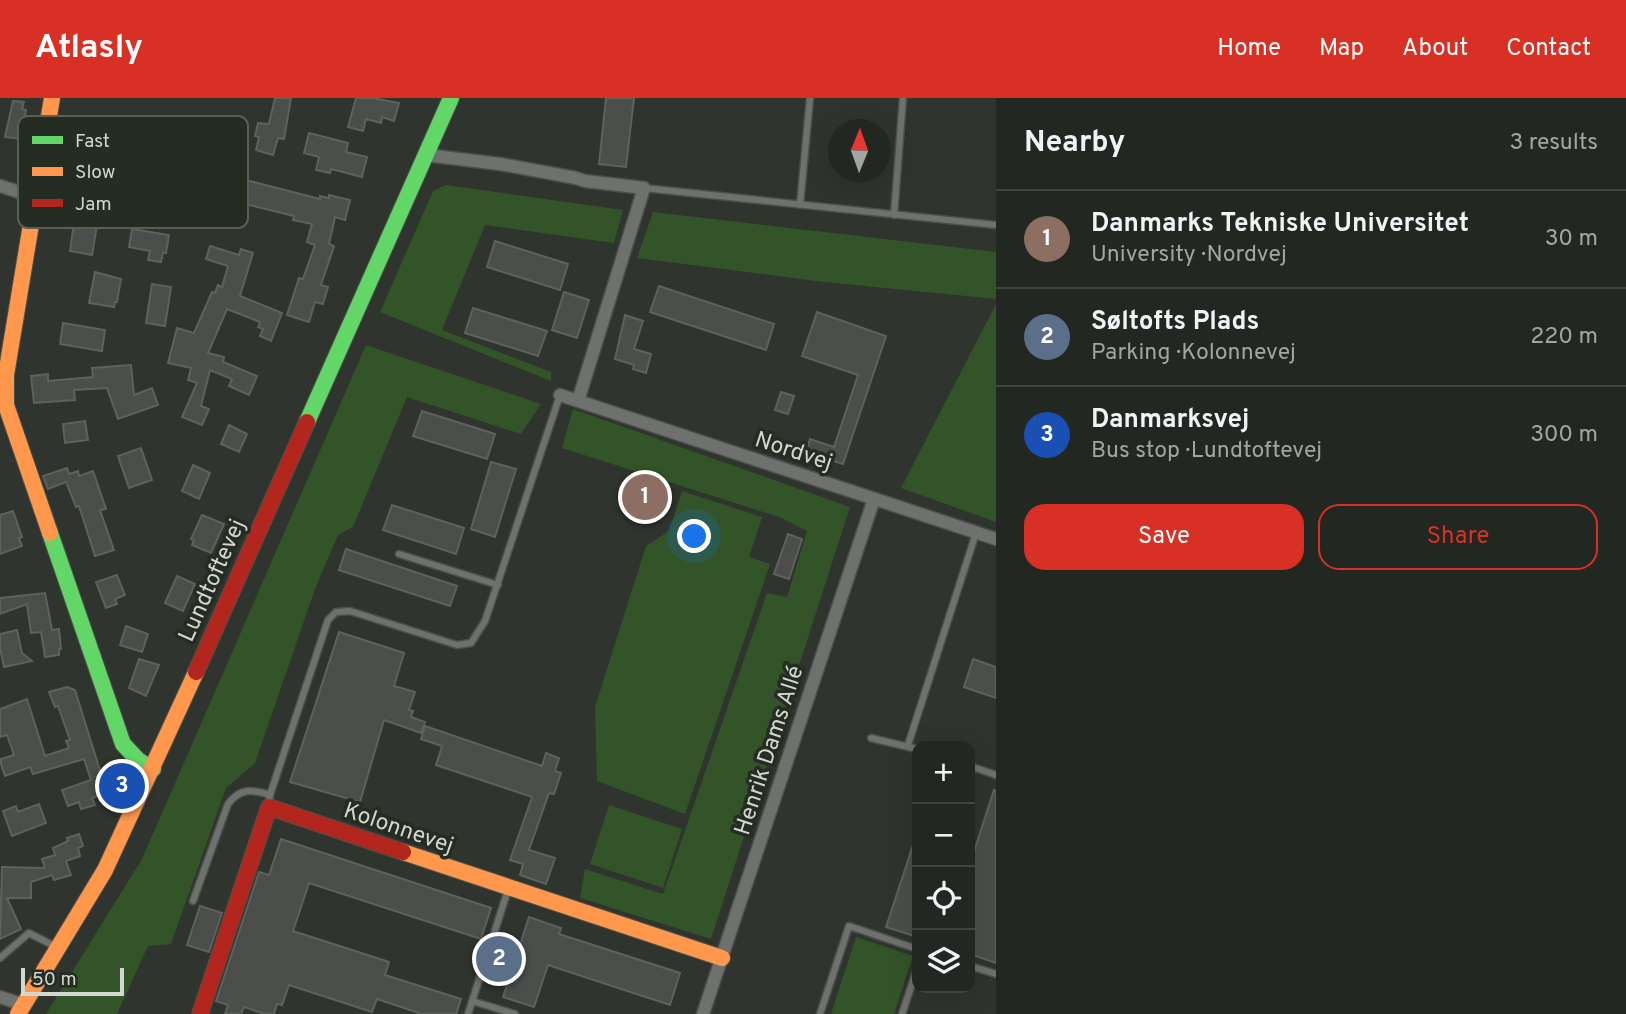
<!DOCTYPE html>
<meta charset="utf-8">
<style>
:root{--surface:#232722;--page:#2b2f2a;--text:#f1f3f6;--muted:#a3a5a5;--line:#404440;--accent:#d93025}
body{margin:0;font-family:Overpass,sans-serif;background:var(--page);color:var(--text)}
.controls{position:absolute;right:21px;bottom:21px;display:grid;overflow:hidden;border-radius:14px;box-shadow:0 7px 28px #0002}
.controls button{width:63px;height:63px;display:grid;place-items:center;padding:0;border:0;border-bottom:2px solid var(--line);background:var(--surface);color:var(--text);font:35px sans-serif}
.compass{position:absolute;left:828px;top:21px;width:63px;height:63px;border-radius:50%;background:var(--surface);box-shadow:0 7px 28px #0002;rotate:1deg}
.scale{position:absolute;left:21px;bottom:18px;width:103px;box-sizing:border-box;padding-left:7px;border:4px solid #d2d7d0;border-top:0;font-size:19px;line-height:24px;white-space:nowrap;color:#d2d7d0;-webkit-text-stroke:5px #252c22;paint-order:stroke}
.you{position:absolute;left:695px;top:439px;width:24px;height:24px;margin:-18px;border:5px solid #fff;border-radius:50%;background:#1a73e8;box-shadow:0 0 0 10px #1a73e833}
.badge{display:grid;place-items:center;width:46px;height:46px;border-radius:50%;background:var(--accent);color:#fff;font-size:23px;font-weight:700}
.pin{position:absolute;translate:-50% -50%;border:4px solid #fff;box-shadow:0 2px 7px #0006}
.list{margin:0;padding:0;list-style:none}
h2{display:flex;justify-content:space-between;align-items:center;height:91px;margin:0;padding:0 28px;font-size:30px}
h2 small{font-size:23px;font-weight:400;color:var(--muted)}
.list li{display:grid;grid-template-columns:46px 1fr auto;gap:21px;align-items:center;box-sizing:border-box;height:98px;padding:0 28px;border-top:2px solid var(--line)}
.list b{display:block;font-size:26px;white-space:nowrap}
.list p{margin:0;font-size:23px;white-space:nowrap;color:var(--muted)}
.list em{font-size:23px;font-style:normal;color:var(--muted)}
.actions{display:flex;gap:14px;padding:21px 28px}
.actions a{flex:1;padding:16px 0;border:2px solid var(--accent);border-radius:21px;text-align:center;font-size:24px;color:var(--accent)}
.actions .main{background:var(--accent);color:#fff}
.icon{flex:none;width:38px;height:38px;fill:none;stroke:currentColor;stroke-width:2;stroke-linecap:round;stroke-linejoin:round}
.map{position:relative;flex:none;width:996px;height:916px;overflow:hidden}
header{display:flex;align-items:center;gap:42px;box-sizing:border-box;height:98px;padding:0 35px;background:var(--accent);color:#fff}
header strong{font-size:33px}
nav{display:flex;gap:38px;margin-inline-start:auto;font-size:24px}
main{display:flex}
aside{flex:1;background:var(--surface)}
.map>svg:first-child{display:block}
.green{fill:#335428}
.building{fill:#4b4e4a;stroke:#5e625d;stroke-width:2}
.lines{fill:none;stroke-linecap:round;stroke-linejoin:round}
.lane-casing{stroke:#4c504b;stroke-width:9}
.street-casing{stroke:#4c504b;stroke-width:15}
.fast-casing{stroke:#4c504b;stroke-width:18}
.slow-casing{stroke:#4c504b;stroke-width:18}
.jam-casing{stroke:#4c504b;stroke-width:18}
.lane{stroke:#6e716d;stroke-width:6}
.street{stroke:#6e716d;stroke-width:12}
.fast{stroke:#63d668;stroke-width:16}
.slow{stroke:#ff974d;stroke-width:16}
.jam{stroke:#b3261e;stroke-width:16}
.labels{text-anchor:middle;stroke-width:7;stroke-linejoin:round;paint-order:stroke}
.street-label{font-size:23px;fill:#d2d7d0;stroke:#252c22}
.key{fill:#252c22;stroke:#595f56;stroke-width:2}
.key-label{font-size:19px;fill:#d2d7d0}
</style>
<header>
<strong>Atlasly</strong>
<nav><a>Home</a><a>Map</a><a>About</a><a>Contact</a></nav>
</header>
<main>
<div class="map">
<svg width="996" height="916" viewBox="0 0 996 916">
<rect width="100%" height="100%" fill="#2f342e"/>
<path class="green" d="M446 87 623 112 614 145 485 127 442 232 551 274V283L380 214 433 93Z
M653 114 996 154V201L824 184 637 160Z
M996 206V424L901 390Z
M366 247 541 306 521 336 407 299 353 429 338 437 315 491 255 665 226 690 171 846 148 848 117 916H46L142 761Z
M573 311 850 409 711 841 580 800 585 771 663 796 767 495 787 499 807 433 782 420 562 350Z
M682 393 762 419 749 459 770 466 685 716 597 683 595 609 646 448 669 433Z
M609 707 682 731 663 790 590 766Z
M856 839 913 858 894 916H831Z"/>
<path class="building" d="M275 0H291L284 41 278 40 273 57 256 52 259 39 255 38 258 25 269 26Z
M356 0H372L399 5 394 23 382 19 381 25 366 21 363 33 348 29Z
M606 0H634L626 69 599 66Z
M13 3 24 4 22 11 26 12 21 41 5 39Z
M309 35 348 45 346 54 367 59 362 79 331 71 330 75 316 72 319 59 304 55Z
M68 75 112 82 108 98 95 96 90 126 97 127 92 157 70 153 79 90 66 88Z
M234 79 320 101V98L329 100V97L350 102 345 122 335 119 329 146 334 148 321 187 328 189 323 206 315 204 309 224 287 217 299 180 303 181 315 147 307 144 312 126 293 122 294 118 237 104 238 101 229 99Z
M132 131 169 137 166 155H163L161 164 148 162 150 153 129 149Z
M495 143 568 166 560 192 487 169Z
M210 148 239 157 241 151 253 155 240 198 282 215 271 243 260 238 263 231 258 229 260 224 227 211 208 255 224 259 223 264 257 278 249 297 229 288 232 281 210 272 201 308 209 311 202 327 182 319 197 285 188 282 191 270 168 265 177 230 194 235 212 194 215 195 218 187 222 189 228 168 206 161Z
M95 174 121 181 117 204H115L114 209 89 205Z
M152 186 171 189 165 228 146 225Z
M659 188 774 226 766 252 650 214Z
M564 194 589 202 577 240 552 232Z
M473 210 547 233 538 258 465 235Z
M817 214 886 238 843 366 806 354 810 341 834 349 858 277 802 258Z
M625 217 643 223 634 251 651 256 646 275 633 271 634 267 615 261Z
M63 225 105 232 102 253 60 246Z
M131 267 134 297 152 290 158 307 118 321 107 290 74 292 75 302 34 305 31 278 48 276V283L93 279 92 270Z
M781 294 794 298 788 316 775 312Z
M422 313 495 336 487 361 413 338Z
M85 323 88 342 65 345 63 326Z
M229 327 247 336 239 354 221 346Z
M141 350 152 382 129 390 118 358Z
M491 364 516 371 495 439 471 431Z
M193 367 210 375 199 401 182 393Z
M67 370 69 376 78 373 79 378 93 373 106 411 100 412 114 452 95 458 79 408 76 409 66 384 48 391 43 378Z
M392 407 464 430 456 456 383 432Z
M13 413 22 439 19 440 22 448 0 456V417Z
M202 417 224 426 211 455 192 447 194 442 191 441Z
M788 436 802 441 789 481 774 476Z
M346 451 457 488 450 508 339 472Z
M117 477 125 497 115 501 117 506 106 510 96 484Z
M177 478 195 486 183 513 165 505Z
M45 495 52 532 59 531 61 551H59V557L45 559 41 534 31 535 27 506 0 516V500Z
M126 528 148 536 142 554 120 547Z
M17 532 22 555 32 563 4 569 0 550V536Z
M339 534 404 555 394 588 415 594 409 612 413 613 411 619 425 624 421 635 384 622 360 704 290 684Z
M139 561 159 567 146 598 129 590Z
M973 561 996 569V600L964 589Z
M67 589 75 592 107 695 92 700 95 707 81 711 79 704 68 708 62 692 91 682 84 661 33 676 30 669 5 678 1 666V661L14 657 7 637 0 639V611L27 601 45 658 69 650 66 643 70 642 58 608 55 609 49 594Z
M425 628 542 668 546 655 559 660 555 673 561 675 554 696 549 695 529 752 555 760 546 786 520 777 523 766 510 762 532 699 436 667 442 648 421 641Z
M994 692 996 693V865L970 856V766Z
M39 706 46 725 12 738 3 713 16 708 18 714Z
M79 736 83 748 78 750 80 758 66 763 71 777 54 782 52 777 31 784V800H7L21 831 0 841 2 769 45 770 42 761 55 757 53 750 68 743 67 740Z
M281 741 491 810 481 841 309 785 293 833 389 864 385 877 461 901 456 916H422L377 901 372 914 289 887 282 907 277 906 274 916H265L244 909 241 916H225L228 907 216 903 259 774 269 777Z
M915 741H917V839L886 829Z
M200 808 222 815 209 854 187 847Z
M529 819 561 830 559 836 680 875 670 907 548 867 534 909 503 899Z"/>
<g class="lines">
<g class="lane-casing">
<path id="lane" d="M644 90 996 127
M800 107 810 0
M894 117 903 0
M399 456 498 487
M871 640 917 651
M908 647 976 435
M970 668 996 677
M269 707 270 697 328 522 336 514 350 513 457 547 471 545 485 523 560 297
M193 803 228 706C240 690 252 691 270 697
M0 860 29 835 58 850
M970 868 996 876
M472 903 515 916
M468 916 508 792
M820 916 849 828 917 851
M902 916 917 871"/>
</g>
<g class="street-casing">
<path id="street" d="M426 57 500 66 576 80 585 83 644 90 578 303
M0 88 35 99
M560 297 996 441
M0 899 24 907
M703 916 874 401"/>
</g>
<g class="fast-casing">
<path id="fast" d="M307 324 451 0
M50 435 123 646 138 662 153 671"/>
</g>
<g class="slow-casing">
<path id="slow" d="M50 435 6 307V277L52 0
M403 754 722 860
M18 916 105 772 196 574"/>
</g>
<g class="jam-casing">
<path id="jam" d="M196 574 307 324
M200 916 269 709 403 754"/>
</g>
<use href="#lane" class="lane"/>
<use href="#street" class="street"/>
<use href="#fast" class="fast"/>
<use href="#slow" class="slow"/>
<use href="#jam" class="jam"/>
</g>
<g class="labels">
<g class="street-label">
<text transform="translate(794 352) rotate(18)" y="8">Nordvej</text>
<text transform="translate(211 482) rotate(-66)" y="8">Lundtoftevej</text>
<text transform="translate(768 652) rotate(-72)" y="8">Henrik Dams Allé</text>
<text transform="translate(399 729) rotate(19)" y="8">Kolonnevej</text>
</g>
</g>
<rect x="18" y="18" width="230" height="112" rx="10" class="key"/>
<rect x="32" y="38" width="31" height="8" fill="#63d668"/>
<rect x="32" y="69" width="31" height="9" fill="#ff974d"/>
<rect x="32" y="101" width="31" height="8" fill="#b3261e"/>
<g class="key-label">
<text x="75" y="49">Fast</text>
<text x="75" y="80">Slow</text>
<text x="75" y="112">Jam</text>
</g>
</svg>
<div class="controls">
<button>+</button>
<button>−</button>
<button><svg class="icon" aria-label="locate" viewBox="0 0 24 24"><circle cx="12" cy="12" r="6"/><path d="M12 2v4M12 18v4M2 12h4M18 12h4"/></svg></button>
<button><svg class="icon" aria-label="layers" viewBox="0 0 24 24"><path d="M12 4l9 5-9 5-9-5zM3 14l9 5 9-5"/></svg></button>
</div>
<svg class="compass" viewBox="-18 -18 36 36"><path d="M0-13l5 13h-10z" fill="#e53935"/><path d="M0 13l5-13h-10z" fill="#a3a5a5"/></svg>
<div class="scale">50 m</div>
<div class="you"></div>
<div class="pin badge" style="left:645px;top:399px;background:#8d6e63">1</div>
<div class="pin badge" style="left:499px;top:861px;background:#5c6f8a">2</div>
<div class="pin badge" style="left:122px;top:688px;background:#1a4fb4">3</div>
</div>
<aside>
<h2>Nearby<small>3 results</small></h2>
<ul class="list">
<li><span class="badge" style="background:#8d6e63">1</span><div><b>Danmarks Tekniske Universitet</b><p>University · Nordvej</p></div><em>30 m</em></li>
<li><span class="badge" style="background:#5c6f8a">2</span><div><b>Søltofts Plads</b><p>Parking · Kolonnevej</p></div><em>220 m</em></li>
<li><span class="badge" style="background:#1a4fb4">3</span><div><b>Danmarksvej</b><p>Bus stop · Lundtoftevej</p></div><em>300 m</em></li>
</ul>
<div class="actions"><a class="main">Save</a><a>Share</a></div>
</aside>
</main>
